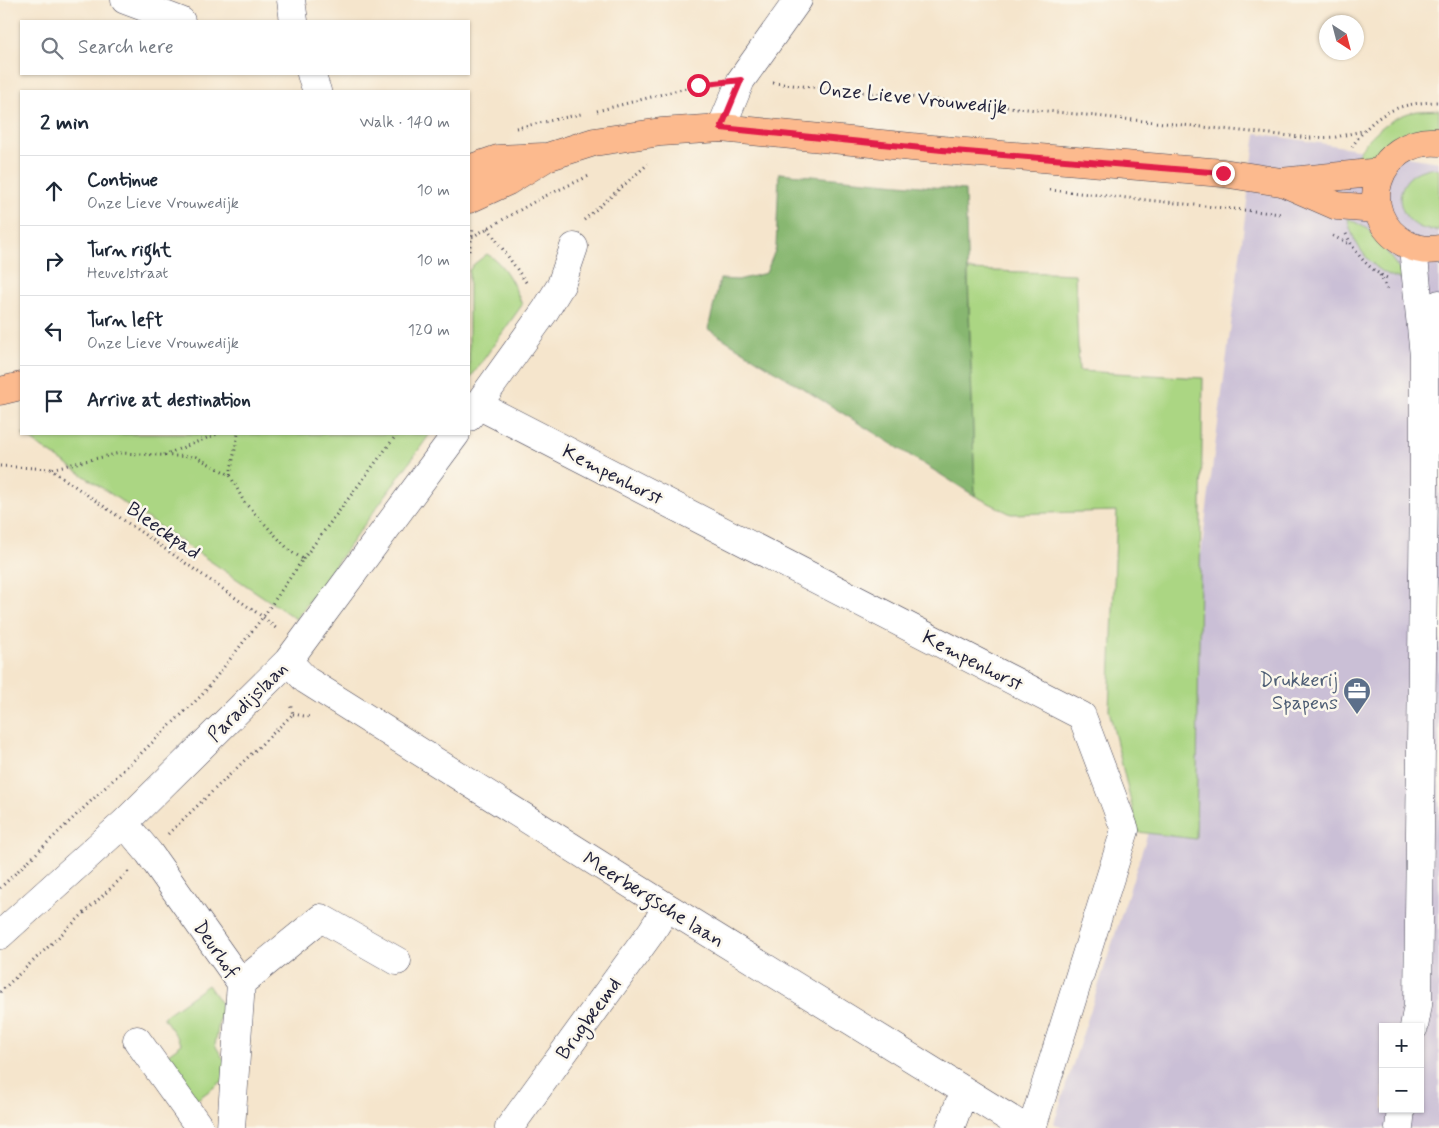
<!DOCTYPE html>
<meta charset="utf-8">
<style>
:root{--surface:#fff;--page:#f2f2f3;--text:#1f2937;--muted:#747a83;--line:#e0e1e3}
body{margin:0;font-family:Mynerve,sans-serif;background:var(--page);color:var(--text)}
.controls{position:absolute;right:15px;bottom:15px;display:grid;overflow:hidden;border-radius:0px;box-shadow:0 1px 4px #0004}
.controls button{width:45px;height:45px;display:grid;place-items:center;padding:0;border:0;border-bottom:1px solid var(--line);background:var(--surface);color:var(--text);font:25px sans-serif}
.compass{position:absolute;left:1319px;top:15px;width:45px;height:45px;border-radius:50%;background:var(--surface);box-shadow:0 1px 4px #0004;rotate:144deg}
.stop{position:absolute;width:15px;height:15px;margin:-11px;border:4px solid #e11d48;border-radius:50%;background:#fff}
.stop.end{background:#e11d48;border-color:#fff;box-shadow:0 1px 5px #0008}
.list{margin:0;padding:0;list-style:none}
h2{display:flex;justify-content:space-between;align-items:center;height:65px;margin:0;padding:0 20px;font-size:21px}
h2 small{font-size:16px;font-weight:400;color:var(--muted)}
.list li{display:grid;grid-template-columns:32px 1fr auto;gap:15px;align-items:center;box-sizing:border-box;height:70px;padding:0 20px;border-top:1px solid var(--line)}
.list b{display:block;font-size:19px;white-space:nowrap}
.list p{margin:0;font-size:16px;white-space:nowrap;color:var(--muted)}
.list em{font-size:16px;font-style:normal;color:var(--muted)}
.icon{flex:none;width:28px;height:28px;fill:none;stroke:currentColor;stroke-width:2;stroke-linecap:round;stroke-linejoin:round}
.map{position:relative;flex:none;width:1439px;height:1128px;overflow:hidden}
.search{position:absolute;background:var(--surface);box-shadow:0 1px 4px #0004;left:20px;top:20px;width:450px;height:55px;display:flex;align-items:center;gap:12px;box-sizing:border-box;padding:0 18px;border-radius:0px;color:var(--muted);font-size:19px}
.panel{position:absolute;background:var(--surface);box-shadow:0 1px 4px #0004;left:20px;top:90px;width:450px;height:345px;border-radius:0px}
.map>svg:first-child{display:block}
.industrial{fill:#cabfd6;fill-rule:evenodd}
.green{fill:#abd683;stroke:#667c5f}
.forest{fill:#88b771;stroke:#556c56}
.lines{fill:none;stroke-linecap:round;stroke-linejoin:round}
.minor-casing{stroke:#423f51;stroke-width:29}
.major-casing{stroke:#423f51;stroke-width:29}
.path{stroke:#423f51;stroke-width:3;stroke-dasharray:1 4;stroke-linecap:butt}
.minor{stroke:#fff;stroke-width:28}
.major{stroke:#fcba8e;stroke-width:28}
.route{stroke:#e11d48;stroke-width:6}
.labels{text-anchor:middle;stroke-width:5;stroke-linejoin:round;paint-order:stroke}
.street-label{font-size:20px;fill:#22223b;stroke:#fbf7ec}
.service-label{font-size:20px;fill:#4e5e75;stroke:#fbf7ec;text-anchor:end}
</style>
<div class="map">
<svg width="1439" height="1128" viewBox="0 0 1439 1128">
<rect width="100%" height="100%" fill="#fbf7ec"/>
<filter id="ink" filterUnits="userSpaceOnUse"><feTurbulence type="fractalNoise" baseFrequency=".02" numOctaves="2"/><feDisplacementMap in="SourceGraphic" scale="10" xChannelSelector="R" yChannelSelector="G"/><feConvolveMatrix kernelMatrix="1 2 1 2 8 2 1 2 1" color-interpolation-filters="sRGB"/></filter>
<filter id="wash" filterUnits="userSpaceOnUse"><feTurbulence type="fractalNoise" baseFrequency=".0096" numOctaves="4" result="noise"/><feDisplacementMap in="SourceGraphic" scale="20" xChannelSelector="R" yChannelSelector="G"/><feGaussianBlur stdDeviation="1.12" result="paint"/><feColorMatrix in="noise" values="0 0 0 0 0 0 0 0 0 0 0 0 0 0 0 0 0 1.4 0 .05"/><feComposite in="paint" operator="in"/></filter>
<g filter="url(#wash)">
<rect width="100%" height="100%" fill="#f5e5cc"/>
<path class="industrial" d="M1256 133 1439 162V1128H1062L1054 1123 1176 746ZM1383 1027H1420V1109H1383Z"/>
<path class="green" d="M1439 110V130C1425 134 1398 140 1386 147 1372 156 1370 161 1352 165 1362 141 1386 119 1412 112 1420 110 1430 111 1439 110Z
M1430 168 1439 169V230C1410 234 1387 201 1409 178 1415 172 1422 170 1430 168Z
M1348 218 1369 230 1384 248 1406 279C1378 279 1351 245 1348 218Z
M487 254C506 265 514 285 522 305L469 380V271L473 265Z
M968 270 1075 274 1079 371 1203 378 1196 839 1138 832 1109 710 1117 511 1011 514 975 496Z
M22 434H430L296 619Z
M208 985 226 1011 220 1017 215 1045 227 1065 224 1080 191 1104 186 1096 192 1092 167 1055 182 1044 163 1017Z"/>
<path class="forest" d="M779 173 965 190 975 496 708 329 720 279 738 280 766 273 776 248Z"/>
</g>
<g filter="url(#ink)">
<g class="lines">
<g class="minor-casing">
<path id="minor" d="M125 0 181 21
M291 0 294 21
M311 74 317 91
M721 128 741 80 798 0
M1413 248 1424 356V488L1418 1005 1414 1027
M1428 345 1436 323 1439 304
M478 405 1082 716 1125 830 1032 1128
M469 417 545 311 561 285 574 247
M288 661 306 680 667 907 1025 1128
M124 823 149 853 241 983 231 1128
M0 935 124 823 288 661 456 434
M241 983 321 918 397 961
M137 1040 200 1128
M509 1128 652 931 667 907
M950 1128 964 1091
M1399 1128 1401 1109"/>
</g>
<g class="major-casing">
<path id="major" d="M1439 142C1376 137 1352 215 1406 244 1416 249 1428 251 1439 249
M469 169 498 159 543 157
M1282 182 1337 206 1377 209
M469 199 508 181 547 157 594 142 661 132 721 128 942 150 1223 173 1281 182 1381 172
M0 391 21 386"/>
</g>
<path class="path" d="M773 83 1310 138 1336 137 1362 131
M597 111 698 85 710 84
M516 128 581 114
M1352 147C1374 113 1399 102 1439 102
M1050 190 1282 214
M584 220 648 164
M488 228 528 285
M1346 234C1355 253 1368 269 1387 278
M1333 236 1351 245
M472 237 541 198 591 175
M469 251 472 237 473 227
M1380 275 1387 289
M164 455 217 434
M0 466 50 469 263 617 278 630
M230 475 238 434
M303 559 397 434
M293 714 310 717
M168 834 293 714 290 704
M0 888 202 695 263 617 303 559 290 551 244 502 230 475 196 457 120 453 50 469
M0 992 129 871"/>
<use href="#minor" class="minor"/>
<use href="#major" class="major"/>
</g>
</g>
<g class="lines" filter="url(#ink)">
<path class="route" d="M698 85 741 80 721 128 942 150 1223 173"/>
</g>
<defs>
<g id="office-pin" transform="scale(1.4375)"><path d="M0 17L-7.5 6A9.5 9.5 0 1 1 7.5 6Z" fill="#5c6f8a" stroke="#fbf7ec"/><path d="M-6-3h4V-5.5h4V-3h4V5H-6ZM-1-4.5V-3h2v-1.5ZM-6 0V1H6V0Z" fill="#fff"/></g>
</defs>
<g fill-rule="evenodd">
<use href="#office-pin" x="1357" y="691"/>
</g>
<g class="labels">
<g class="street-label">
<text transform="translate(913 97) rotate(6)" y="7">Onze Lieve Vrouwedijk</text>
<text transform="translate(613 474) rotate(27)" y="7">Kempenhorst</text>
<text transform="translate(164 530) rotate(35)" y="7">Bleeckpad</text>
<text transform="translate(973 660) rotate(27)" y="7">Kempenhorst</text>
<text transform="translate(247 701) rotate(-45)" y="7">Paradijslaan</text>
<text transform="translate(654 899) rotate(32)" y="7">Meerbergsche laan</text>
<text transform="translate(217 949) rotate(55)" y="7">Deurhof</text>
<text transform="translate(588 1018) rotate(-54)" y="7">Brugbeemd</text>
</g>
<g class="service-label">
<text x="1338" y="686">Drukkerij<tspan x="1338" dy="23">Spapens</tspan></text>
</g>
</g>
</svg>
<div class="controls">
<button>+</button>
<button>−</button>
</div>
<svg class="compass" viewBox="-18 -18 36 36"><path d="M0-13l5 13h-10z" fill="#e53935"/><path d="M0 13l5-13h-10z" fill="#747a83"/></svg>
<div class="stop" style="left:698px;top:85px"></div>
<div class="stop end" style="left:1223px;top:173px"></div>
<div class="search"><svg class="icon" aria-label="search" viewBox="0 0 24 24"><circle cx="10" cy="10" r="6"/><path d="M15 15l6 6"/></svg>Search here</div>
<section class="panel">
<h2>2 min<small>Walk · 140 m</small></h2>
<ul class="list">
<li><svg class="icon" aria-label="ahead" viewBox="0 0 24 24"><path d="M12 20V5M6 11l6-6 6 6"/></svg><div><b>Continue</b><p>Onze Lieve Vrouwedijk</p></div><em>10 m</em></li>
<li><svg class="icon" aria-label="right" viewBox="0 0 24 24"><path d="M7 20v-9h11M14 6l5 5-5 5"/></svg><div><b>Turn right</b><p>Heuvelstraat</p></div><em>10 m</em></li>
<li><svg class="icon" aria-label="left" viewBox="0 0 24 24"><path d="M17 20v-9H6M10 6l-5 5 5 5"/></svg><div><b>Turn left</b><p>Onze Lieve Vrouwedijk</p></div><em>120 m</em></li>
<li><svg class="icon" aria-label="arrive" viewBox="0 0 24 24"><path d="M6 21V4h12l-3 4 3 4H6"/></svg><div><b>Arrive at destination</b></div></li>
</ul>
</section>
</div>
